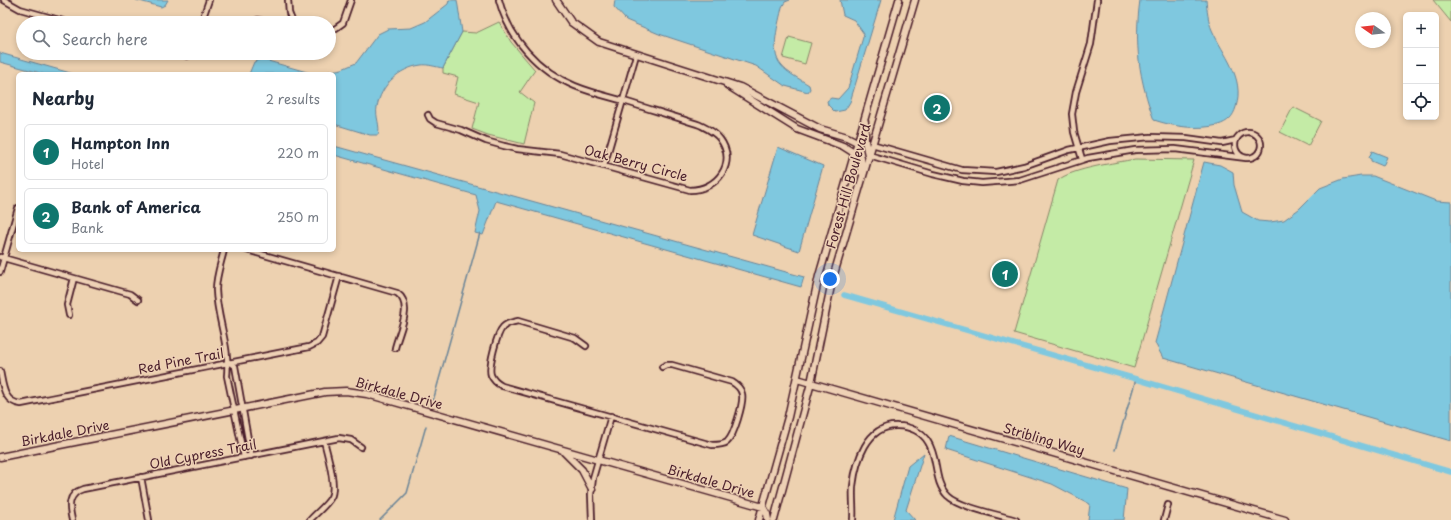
<!DOCTYPE html>
<meta charset="utf-8">
<style>
:root{--surface:#fff;--page:#f2f2f3;--text:#1f2937;--muted:#747a83;--line:#e0e1e3;--accent:#0f766e}
body{margin:0;font-family:"Playpen Sans",sans-serif;background:var(--page);color:var(--text)}
.controls{position:absolute;right:12px;top:12px;display:grid;overflow:hidden;border-radius:6px;box-shadow:0 2px 6px #0003}
.controls button{width:36px;height:36px;display:grid;place-items:center;padding:0;border:0;border-bottom:1px solid var(--line);background:var(--surface);color:var(--text);font:20px sans-serif}
.compass{position:absolute;left:1355px;top:12px;width:36px;height:36px;border-radius:50%;background:var(--surface);box-shadow:0 2px 6px #0003;rotate:284deg}
.you{position:absolute;left:830px;top:279px;width:14px;height:14px;margin:-10px;border:3px solid #fff;border-radius:50%;background:#1a73e8;box-shadow:0 0 0 6px #1a73e833}
.badge{display:grid;place-items:center;width:26px;height:26px;border-radius:50%;background:var(--accent);color:#fff;font-size:13px;font-weight:700}
.pin{position:absolute;translate:-50% -50%;border:2px solid #fff;box-shadow:0 1px 4px #0006}
.list{margin:0;padding:0;list-style:none}
h2{display:flex;justify-content:space-between;align-items:center;height:52px;margin:0;padding:0 16px;font-size:17px}
h2 small{font-size:13px;font-weight:400;color:var(--muted)}
.list li{display:grid;grid-template-columns:26px 1fr auto;gap:12px;align-items:center;box-sizing:border-box;height:56px;margin:0 8px 8px;padding:0 8px;border:1px solid var(--line);border-radius:6px}
.list b{display:block;font-size:15px;white-space:nowrap}
.list p{margin:0;font-size:13px;white-space:nowrap;color:var(--muted)}
.list em{font-size:13px;font-style:normal;color:var(--muted)}
.icon{flex:none;width:22px;height:22px;fill:none;stroke:currentColor;stroke-width:2;stroke-linecap:round;stroke-linejoin:round}
.map{position:relative;flex:none;width:1451px;height:520px;overflow:hidden}
.search{position:absolute;background:var(--surface);box-shadow:0 2px 6px #0003;left:16px;top:16px;width:320px;height:44px;display:flex;align-items:center;gap:10px;box-sizing:border-box;padding:0 14px;border-radius:22px;color:var(--muted);font-size:15px}
.panel{position:absolute;background:var(--surface);box-shadow:0 2px 6px #0003;left:16px;top:72px;width:320px;height:180px;border-radius:6px}
.map>svg:first-child{display:block}
.green{fill:#c4eba6;stroke:#878568}
.water{fill:#7fc8df;stroke:#6a8497}
.lines{fill:none;stroke-linecap:round;stroke-linejoin:round}
.stream{stroke:#6a8497;stroke-width:1.5}
.canal{stroke:#7fc8df;stroke-width:5.5}
.street-casing{stroke:#4a1f2b;stroke-width:8}
.secondary-casing{stroke:#4a1f2b;stroke-width:9}
.street{stroke:#eed1b5;stroke-width:4.5}
.secondary{stroke:#eed1b5;stroke-width:6}
.labels{text-anchor:middle;stroke-width:3;stroke-linejoin:round;paint-order:stroke}
.street-label{font-size:13px;fill:#4a1f2b;stroke:#eed1b5}
</style>
<div class="map">
<svg width="1451" height="520" viewBox="0 0 1451 520">
<rect width="100%" height="100%" fill="#edd1b0"/>
<filter id="ink" filterUnits="userSpaceOnUse"><feTurbulence type="fractalNoise" baseFrequency=".025" numOctaves="2"/><feDisplacementMap in="SourceGraphic" scale="8" xChannelSelector="R" yChannelSelector="G"/><feConvolveMatrix kernelMatrix="1 2 1 2 8 2 1 2 1" color-interpolation-filters="sRGB"/></filter>
<g filter="url(#ink)">
<path class="green" d="M1433 0H1451V22Z
M499 22 511 42 535 70 520 92 534 103 524 144 488 135 472 129 479 102 454 94 458 77 443 73V68L462 32 476 33Z
M789 37 811 43 805 64 783 58Z
M1293 107 1321 121 1308 146 1280 132Z
M1135 159 1194 160 1134 368 1014 333 1058 180C1074 168 1115 163 1135 159Z"/>
<path class="water" d="M136 0H168L165 5 161 7Z
M449 0H457L462 32 443 68C436 67 428 64 421 65 399 68 381 85 377 107 375 117 381 126 378 135H370L334 124V74H249L254 62 261 59 314 74 342 69 356 63 378 34 388 29 411 28 425 22 448 4Z
M615 0H790L785 2 782 7C779 23 769 51 781 65 787 73 800 79 809 85L810 89 808 92 785 86 756 66 659 34 626 20 614 7Z
M840 0H881L850 102 845 110 835 112 828 105 827 101 831 98 838 99 848 88 864 34 854 20 843 15Z
M1140 0H1206C1207 10 1208 21 1212 30 1223 55 1245 77 1236 107 1233 117 1228 122 1218 125 1197 130 1175 127 1154 120 1139 79 1134 44 1140 0Z
M0 53 74 74H44L0 62Z
M334 146 804 277 801 287 496 201 483 235 475 233 480 211 476 195 334 155Z
M778 147 823 166 799 251 752 235Z
M1372 151 1387 157 1383 166 1371 161V159L1369 158Z
M1204 162 1220 165 1233 172 1234 185 1242 212 1258 221 1270 222 1284 220 1299 209 1320 188 1343 179 1361 176H1373L1436 201 1451 202V441L1163 358 1155 343Z
M949 436 1127 489 1124 520H1088L1090 504 1052 484 946 450Z
M924 453 906 510 915 520H893L908 466Z"/>
<g class="lines">
<path class="stream" d="M433 401 480 233
M1115 450 1136 379
M380 520 407 493 426 426"/>
<path class="canal" d="M844 295 1136 379 1451 472"/>
<g class="street-casing">
<path id="street" d="M4 0 20 9 70 23
M288 0 289 13 293 23
M258 20 270 23
M201 23 209 0
M282 23 291 19
M329 33 343 23 351 0
M181 53 187 56 193 53
M428 115 430 119 436 123 461 130 486 141 504 146 517 149 560 154 690 190C717 190 738 163 720 139 715 132 708 129 700 125 676 117 652 110 627 102 610 97 592 93 575 86 538 71 509 38 499 0
M1235 145a13 13 0 1 1 26 0a13 13 0 1 1-26 0Z
M872 144 962 170 996 172 1024 166 1069 150 1110 141 1150 137 1186 138 1222 143 1236 140
M869 155 933 174 963 181 982 183 1020 180 1088 158 1135 150 1175 149 1246 158
M1082 159 1074 132 1072 114 1076 92 1091 44 1097 0
M604 166 636 55
M224 250C221 263 216 276 216 290 217 319 230 346 227 376L244 457
M247 250 397 293C414 305 399 331 395 348
M0 257 130 294 138 300
M0 272 18 208
M69 315 67 305 74 278
M586 346 575 338 518 321C512 322 507 323 503 327 497 333 488 367 491 375 493 380 498 384 502 386L712 445C717 445 723 445 727 442 734 436 744 402 742 394 741 388 737 385 732 382L672 365H666L662 367
M229 362 235 366 251 456
M0 371C3 385 3 402 21 404L309 347 317 343 322 337 339 276
M141 477 149 520
M72 520C69 507 67 494 83 489L339 438 351 440 361 447
M310 520C316 513 327 505 331 497 337 486 327 453 324 441
M592 520 591 494 593 478 611 416
M853 520C854 509 852 498 853 486 856 461 867 425 897 426 910 426 922 432 928 442 939 459 933 482 948 496 959 507 1000 515 1016 520
M1164 520 1168 505"/>
</g>
<g class="secondary-casing">
<path id="secondary" d="M556 0 571 22 599 42 740 87 820 129 847 137 857 142
M727 85 797 129 843 146 854 153
M865 122V141L868 155
M858 144 861 158V172
M797 379 1285 520
M564 452 582 470 592 489
M0 457 325 392 346 391 367 394 763 507 767 514 768 520
M759 520 788 417 819 276 899 0
M774 520 811 383 832 281 915 0"/>
</g>
<use href="#street" class="street"/>
<use href="#secondary" class="secondary"/>
</g>
</g>
<g class="labels">
<g class="street-label">
<text transform="translate(636 163) rotate(15)" y="5">Oak Berry Circle</text>
<text transform="translate(848 186) rotate(-74)" y="5">Forest Hill Boulevard</text>
<text transform="translate(181 361) rotate(-11)" y="5">Red Pine Trail</text>
<text transform="translate(399 393) rotate(15)" y="5">Birkdale Drive</text>
<text transform="translate(65 433) rotate(-11)" y="5">Birkdale Drive</text>
<text transform="translate(1044 439) rotate(16)" y="5">Stribling Way</text>
<text transform="translate(203 454) rotate(-11)" y="5">Old Cypress Trail</text>
<text transform="translate(711 481) rotate(16)" y="5">Birkdale Drive</text>
</g>
</g>
</svg>
<div class="controls">
<button>+</button>
<button>−</button>
<button><svg class="icon" aria-label="locate" viewBox="0 0 24 24"><circle cx="12" cy="12" r="6"/><path d="M12 2v4M12 18v4M2 12h4M18 12h4"/></svg></button>
</div>
<svg class="compass" viewBox="-18 -18 36 36"><path d="M0-13l5 13h-10z" fill="#e53935"/><path d="M0 13l5-13h-10z" fill="#747a83"/></svg>
<div class="you"></div>
<div class="pin badge" style="left:1005px;top:274px">1</div>
<div class="pin badge" style="left:937px;top:108px">2</div>
<div class="search"><svg class="icon" aria-label="search" viewBox="0 0 24 24"><circle cx="10" cy="10" r="6"/><path d="M15 15l6 6"/></svg>Search here</div>
<section class="panel">
<h2>Nearby<small>2 results</small></h2>
<ul class="list">
<li><span class="badge">1</span><div><b>Hampton Inn</b><p>Hotel</p></div><em>220 m</em></li>
<li><span class="badge">2</span><div><b>Bank of America</b><p>Bank</p></div><em>250 m</em></li>
</ul>
</section>
</div>
